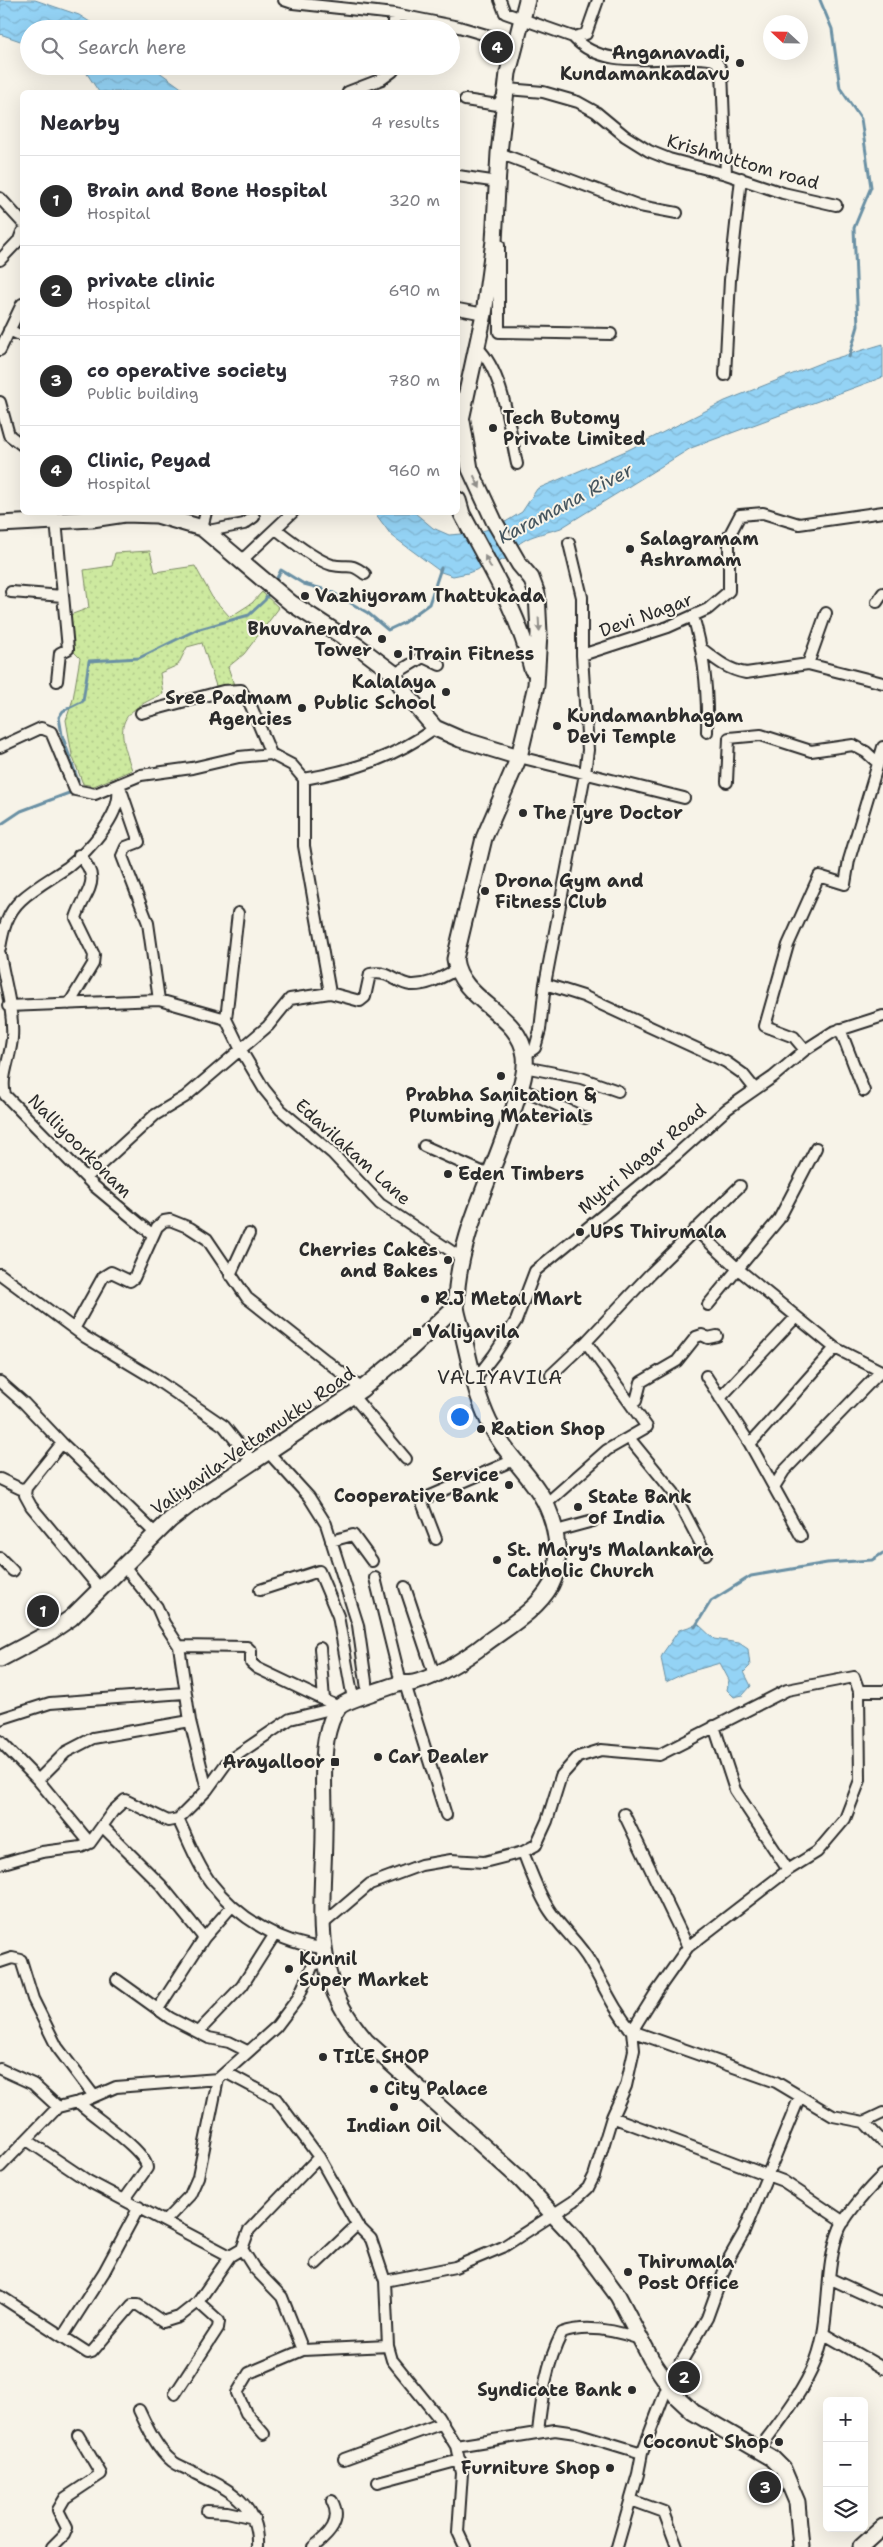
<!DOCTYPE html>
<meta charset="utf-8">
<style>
:root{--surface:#fff;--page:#f2f2f3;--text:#2b2b33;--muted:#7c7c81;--line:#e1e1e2;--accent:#2b2b2b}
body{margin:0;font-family:"Shantell Sans",sans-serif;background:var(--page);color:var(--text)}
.controls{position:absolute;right:15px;bottom:15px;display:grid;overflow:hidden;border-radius:8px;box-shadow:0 5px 20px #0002}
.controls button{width:45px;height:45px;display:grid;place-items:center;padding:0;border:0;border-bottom:1px solid var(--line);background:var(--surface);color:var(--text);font:25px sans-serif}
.compass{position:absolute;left:763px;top:15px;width:45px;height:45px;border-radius:50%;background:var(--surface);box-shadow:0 5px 20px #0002;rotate:292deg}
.you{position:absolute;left:459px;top:1416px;width:18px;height:18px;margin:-12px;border:4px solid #fff;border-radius:50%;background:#1a73e8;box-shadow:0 0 0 8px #1a73e833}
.badge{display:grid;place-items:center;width:32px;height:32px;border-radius:50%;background:var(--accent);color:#fff;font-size:16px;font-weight:700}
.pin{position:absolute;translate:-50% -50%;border:2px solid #fff;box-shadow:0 1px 5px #0006}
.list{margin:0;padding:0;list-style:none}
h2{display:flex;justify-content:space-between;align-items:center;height:65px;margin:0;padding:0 20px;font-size:21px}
h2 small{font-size:16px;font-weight:400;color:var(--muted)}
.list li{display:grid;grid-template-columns:32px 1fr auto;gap:15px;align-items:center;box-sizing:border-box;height:90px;padding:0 20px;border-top:1px solid var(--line)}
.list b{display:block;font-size:19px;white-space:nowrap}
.list p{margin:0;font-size:16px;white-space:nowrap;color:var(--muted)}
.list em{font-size:16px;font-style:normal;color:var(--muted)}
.icon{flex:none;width:28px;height:28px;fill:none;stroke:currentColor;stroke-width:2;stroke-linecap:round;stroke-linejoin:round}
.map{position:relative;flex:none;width:883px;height:2547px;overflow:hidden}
.search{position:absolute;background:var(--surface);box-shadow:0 5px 20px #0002;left:20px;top:20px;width:440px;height:55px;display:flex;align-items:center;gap:12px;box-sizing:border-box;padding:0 18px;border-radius:28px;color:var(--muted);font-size:19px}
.panel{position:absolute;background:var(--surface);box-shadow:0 5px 20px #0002;left:20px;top:90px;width:440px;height:425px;border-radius:8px}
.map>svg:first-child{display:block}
.grass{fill:url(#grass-dots);stroke:#7c8a65}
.water{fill:url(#water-waves);stroke:#6a90a4}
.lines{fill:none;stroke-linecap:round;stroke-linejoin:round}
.stream{stroke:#6a90a4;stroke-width:3}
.street-casing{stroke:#2b2b2b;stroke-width:14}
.secondary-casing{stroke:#2b2b2b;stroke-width:19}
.street{stroke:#f7f3e8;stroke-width:10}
.secondary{stroke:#f7f3e8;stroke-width:15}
.oneway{fill:#918f8a}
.poi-dot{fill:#2b2b2b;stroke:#f7f3e8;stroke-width:2}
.labels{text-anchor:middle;stroke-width:4;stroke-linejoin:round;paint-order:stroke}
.poi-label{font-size:18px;font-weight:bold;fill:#2b2b2b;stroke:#f7f3e8;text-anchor:start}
.street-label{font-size:18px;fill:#2b2b2b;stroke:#f7f3e8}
.water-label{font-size:19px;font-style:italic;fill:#45555e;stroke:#f7f3e8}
.neighbourhood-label{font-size:19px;letter-spacing:1px;fill:#2b2b2b;stroke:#f7f3e8}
</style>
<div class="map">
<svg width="883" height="2547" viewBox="0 0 883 2547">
<defs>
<pattern id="grass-dots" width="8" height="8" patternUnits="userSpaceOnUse" patternTransform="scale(1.25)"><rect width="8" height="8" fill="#cde99f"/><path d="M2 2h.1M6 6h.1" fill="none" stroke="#b0c889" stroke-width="1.8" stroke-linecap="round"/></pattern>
<pattern id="water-waves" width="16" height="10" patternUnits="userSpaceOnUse" patternTransform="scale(1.25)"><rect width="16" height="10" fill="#94d3f5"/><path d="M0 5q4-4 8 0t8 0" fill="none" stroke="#80b5d2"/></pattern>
</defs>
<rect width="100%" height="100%" fill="#f7f3e8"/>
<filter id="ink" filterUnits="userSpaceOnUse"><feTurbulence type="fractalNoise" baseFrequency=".02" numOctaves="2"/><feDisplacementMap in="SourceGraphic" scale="10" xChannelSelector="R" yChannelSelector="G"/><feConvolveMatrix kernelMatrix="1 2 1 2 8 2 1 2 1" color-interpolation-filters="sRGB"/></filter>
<g filter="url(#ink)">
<path class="grass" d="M150 551 155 572 195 566 212 597 230 617 252 603 262 592 279 608 244 654 228 667 234 685 216 686 202 643 187 647 178 665 160 673 163 694C117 714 116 724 132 770L94 786 83 784 72 755 66 720 73 699 80 658 72 650 70 615 89 608 84 570 112 566 115 553Z"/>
<path class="water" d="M0 0H35L79 15 101 29H29V44L0 34Z
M82 66H151L187 92H99Z
M883 344V377L691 448 561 528C540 535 518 536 508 558L468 573 453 576 441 572 391 535 375 513H415L433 528 449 535 474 533 497 527 522 512 537 489 628 450 725 401 823 362Z
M698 1624 714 1639 739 1643 748 1649 750 1666 744 1672 751 1686 743 1695 734 1697 727 1690 729 1680 720 1663 685 1673 666 1682 661 1658 663 1653 679 1630Z"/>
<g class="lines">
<path class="stream" d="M820 0 832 29 840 88 861 119 871 187 854 228 858 326 849 357
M275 582 281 570 304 584 330 591 368 613 388 630 403 623 429 604 441 568
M14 746 43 733
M78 781 62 735 59 717 63 711 83 701 89 661 139 658 196 630 249 615 265 600 269 592
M0 825 21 811 69 793
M695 1627 711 1601 751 1576 827 1563 872 1560 883 1553"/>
<g class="street-casing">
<path id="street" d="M284 0 293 3 395 14 459 27 514 43
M500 0 505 13 573 37 586 34 598 0
M393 29 395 14
M573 37C602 69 651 57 689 58 698 58 708 57 716 61L722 71 726 174
M348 92 382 79 393 71V66
M465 100 498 105 507 89 543 92 578 102 596 112 625 136 649 151 669 159 726 174 783 193 836 205
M499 153 640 206 677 213
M458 176 498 182
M0 198 22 222
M499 245V332L611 334
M0 260 19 240 22 232
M458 309 484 314
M9 330 22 336
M477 347C504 373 509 428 517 464
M0 350 22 304
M725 375 730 280 741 178
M0 402 9 435 22 445
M56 520 68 649 60 653 57 681
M202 528 206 512
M276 529C290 540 315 560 332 565 349 569 348 561 365 574
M208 531 244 524 254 517
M569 543 582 597V655
M241 561 293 512
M11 592 63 596
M877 602 883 593
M693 616C704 653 708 693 707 732
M702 649C716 660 728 670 746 673L808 664 883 683
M808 664 826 613
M393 675 423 657 440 665
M141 713 223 691 241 690 251 706 271 754
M0 747 41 728 51 732 75 790 95 794 141 775 192 768 239 757 271 754 292 765 304 779C355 770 393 758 435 728
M519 757 684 798
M304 779V846L330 993
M727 782 729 738 761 735 811 751 853 745 866 752 878 763
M119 784 139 842 126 847 122 856 148 923 159 1000
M238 913 226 1019 241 1050 264 1089 281 1110 333 1154 380 1204 463 1259
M0 948C3 930 7 913 21 900 35 887 52 878 68 867 87 852 122 815 118 789
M0 954C4 980 14 1011 12 1038 11 1057 0 1077 5 1095L94 1186 153 1235
M545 984 583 996 726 1062 743 1074 755 1089
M69 1004 93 964 94 955 76 918C85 890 104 882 79 855
M8 1006 159 1000 226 1019
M840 1029 864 1091
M805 1050 794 1037 765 1026 788 945 819 876 845 884 849 860 883 747
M525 1055 535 1048 540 1030 545 984 585 774 588 750 582 655 668 627 708 609 729 591V536L740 515 763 513 799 524 883 512
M524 1067 581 1078 618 1091
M520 1088 585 1118
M424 1146 491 1176
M86 1178 155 1115 185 1097 268 1026 290 999 330 993 360 1001 365 997 370 974C390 970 395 983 411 985 428 986 442 977 456 970
M695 1229 738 1269 835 1348 883 1372
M0 1274 85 1337 155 1379 224 1426 253 1462
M230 1275 249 1234
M708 1305 779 1219 816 1148
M74 1329 103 1277 111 1272 130 1281 134 1278 157 1227 164 1221 170 1220 190 1228 207 1239 247 1298 362 1389
M551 1375 586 1342
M706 1376 750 1444 801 1536
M474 1381 494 1355 516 1321 535 1271 675 1156 727 1109 773 1077 805 1050 833 1032 883 1016
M0 1382 24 1403 62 1443 155 1533
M353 1396 406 1459
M720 1398 796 1317
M631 1404 636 1401 641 1382 677 1361 696 1337 702 1335 708 1338 717 1336
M629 1438 674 1493 706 1554
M750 1444 835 1348
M268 1452 309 1497 326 1524 358 1625 368 1696
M0 1479 21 1489 26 1488 62 1443
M774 1487 784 1471 881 1371
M26 1488 25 1495 31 1506 101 1590
M547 1503 607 1450 647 1427 586 1342 650 1274 740 1186
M556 1531 593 1521
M436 1539 421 1500 514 1460
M331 1541 353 1535 372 1561
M0 1558 13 1571
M124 1566 157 1607 164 1623 179 1646 190 1721 207 1790
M375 1578 401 1683
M405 1587 434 1674
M260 1590 319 1571 338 1616 353 1699
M179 1646 247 1647 251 1651V1663L257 1668 339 1707
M320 1648 324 1700
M405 1684 446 1815
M0 1719 50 1703 184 1693
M0 1741 38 1780 90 1843
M38 1780 66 1752 93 1738 190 1721
M624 1814 688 1947
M178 1819C188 1839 197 1865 211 1883 238 1918 281 1944 324 1948
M102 1826 161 1885 204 1938
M523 1852C531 1872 538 1893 550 1911 562 1929 580 1944 590 1962 604 1986 614 2010 632 2031L776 2082 833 2116 864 2122 883 2113
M0 1864 42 1852 81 1847 90 1843 113 1811 125 1800 168 1821 178 1819 207 1790 228 1761 290 1719 339 1707
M788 1870 817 1852 845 1819 860 1780 859 1691
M323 1924 370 1884 421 1865 451 1860 484 1862 523 1852 536 1845 547 1821 561 1776 578 1757 601 1750 659 1755 787 1690 854 1677 859 1691H883
M0 1962 12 1958 21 1960 33 1999 57 2047 94 2096
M117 1980 170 2018 209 2038 229 2042 247 2051
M158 2009 204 1938 232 1906
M198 2032 242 1986 275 1934
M0 2069 33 2084 58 2107
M227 2073 276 2099 319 2157 357 2225 371 2239 385 2281 388 2346 392 2360 438 2417 456 2446 462 2473 458 2532 465 2547
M78 2102C92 2116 146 2150 147 2168L125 2199
M612 2117 783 2181 844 2222
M864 2122 883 2142
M27 2140 88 2181 230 2256
M0 2167 58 2107 86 2100 116 2087 218 2079 276 2027 298 1998 313 1965 326 1961
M165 2221 190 2195 198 2177 218 2079
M242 2249 254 2268 282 2297 303 2350
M316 2264 357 2225
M831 2279 883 2303
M385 2281 455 2267 503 2247 574 2201 588 2188 594 2176 612 2117 626 2086 634 2050 632 2031 655 1994 688 1947 788 1870 735 1790 714 1726
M0 2296 88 2353 92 2352 132 2305H138L163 2322 179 2317 198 2302 230 2256 242 2249 249 2230 319 2157
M824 2334 883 2368
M63 2336 104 2272 139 2207
M175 2394 218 2328 219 2321 198 2302
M139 2410C147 2427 157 2449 172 2461 178 2466 186 2468 193 2472 228 2489 259 2502 257 2547
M538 2432C542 2397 546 2364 562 2333 587 2324 617 2331 640 2339
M264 2434 246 2413 237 2393 249 2373 303 2350 388 2346
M456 2446 555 2430 576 2433 642 2453
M759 2449C780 2421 803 2393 816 2360 832 2318 823 2269 840 2228 848 2212 870 2187 883 2175
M344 2459 443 2423
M378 2482 460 2460
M631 2500 664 2512 677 2547
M207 2511 227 2512 254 2518
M52 2547 64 2535 67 2528 58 2510 65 2498 101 2474 78 2435
M313 2547C329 2535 343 2521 332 2501
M617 2547 638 2474 642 2453 668 2385 707 2318 728 2260 744 2232 800 2096"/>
</g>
<g class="secondary-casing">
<path id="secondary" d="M462 421 470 469 494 521 519 564 531 578 537 594 539 633 536 685 519 757 484 838 455 959C460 1001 520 1013 525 1056 527 1074 518 1094 513 1111 494 1174 457 1237 456 1304 456 1314 461 1325 463 1334 470 1364 476 1395 489 1422 513 1471 552 1485 557 1546 558 1559 557 1574 551 1585 537 1610 509 1626 486 1643 470 1656 421 1688 401 1683 388 1688 344 1700 338 1708 331 1717 328 1730 326 1740 321 1769 325 1802 324 1832 324 1873 318 1919 326 1961 331 1993 345 2016 366 2041L520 2179 576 2239 618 2296 651 2359 677 2397 693 2412 772 2458 783 2469 797 2502 801 2547
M459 429 484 314 494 241 499 153 508 73 527 0
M458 500 462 514C489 565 519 613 532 669
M0 524 92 519 125 514 157 515 202 528 291 603 359 647 392 672 410 699 435 728 460 739 519 757
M0 1659 49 1633 71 1618 170 1520 200 1497 362 1389 409 1350 456 1306
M861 2547 883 2527"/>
</g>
<use href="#street" class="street"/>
<use href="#secondary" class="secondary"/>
</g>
<defs><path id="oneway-solid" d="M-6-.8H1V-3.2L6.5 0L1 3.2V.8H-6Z" transform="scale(1.25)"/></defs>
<g class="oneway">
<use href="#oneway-solid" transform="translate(477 482) rotate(64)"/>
<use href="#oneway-solid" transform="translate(488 562) rotate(-118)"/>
<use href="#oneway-solid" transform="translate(539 625) rotate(87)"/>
</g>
</g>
<g class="poi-dot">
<circle cx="740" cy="63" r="5"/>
<circle cx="493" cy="428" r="5"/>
<circle cx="630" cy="549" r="5"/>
<circle cx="305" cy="596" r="5"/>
<circle cx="382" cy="639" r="5"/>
<circle cx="398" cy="654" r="5"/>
<circle cx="446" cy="692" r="5"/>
<circle cx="302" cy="708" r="5"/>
<circle cx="557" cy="726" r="5"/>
<circle cx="523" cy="813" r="5"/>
<circle cx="485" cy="891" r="5"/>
<circle cx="501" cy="1076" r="5"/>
<circle cx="448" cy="1174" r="5"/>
<circle cx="580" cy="1232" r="5"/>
<circle cx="448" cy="1260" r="5"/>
<circle cx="425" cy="1299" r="5"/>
<rect x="412" y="1327" width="10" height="10" rx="2.5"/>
<circle cx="481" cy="1429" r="5"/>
<circle cx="509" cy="1485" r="5"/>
<circle cx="578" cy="1507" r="5"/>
<circle cx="497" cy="1560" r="5"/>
<circle cx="378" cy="1757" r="5"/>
<rect x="330" y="1757" width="10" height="10" rx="2.5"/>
<circle cx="289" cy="1969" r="5"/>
<circle cx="323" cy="2057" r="5"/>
<circle cx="374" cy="2089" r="5"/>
<circle cx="394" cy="2107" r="5"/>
<circle cx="628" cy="2272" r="5"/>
<circle cx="632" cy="2390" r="5"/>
<circle cx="779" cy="2442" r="5"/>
<circle cx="610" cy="2468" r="5"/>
</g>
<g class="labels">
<g class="poi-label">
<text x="730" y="59" text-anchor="end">Anganavadi,<tspan x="730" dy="21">Kundamankadavu</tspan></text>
<text x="503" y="424">Tech Butomy<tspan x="503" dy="21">Private Limited</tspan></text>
<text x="640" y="545">Salagramam<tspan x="640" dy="21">Ashramam</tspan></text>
<text x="315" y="602">Vazhiyoram Thattukada</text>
<text x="372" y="635" text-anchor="end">Bhuvanendra<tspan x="372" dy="21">Tower</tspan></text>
<text x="408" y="660">iTrain Fitness</text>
<text x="436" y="688" text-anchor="end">Kalalaya<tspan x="436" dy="21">Public School</tspan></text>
<text x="292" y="704" text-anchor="end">Sree Padmam<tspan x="292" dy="21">Agencies</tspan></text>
<text x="567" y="722">Kundamanbhagam<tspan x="567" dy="21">Devi Temple</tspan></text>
<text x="533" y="819">The Tyre Doctor</text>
<text x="495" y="887">Drona Gym and<tspan x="495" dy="21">Fitness Club</tspan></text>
<text x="501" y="1101" text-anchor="middle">Prabha Sanitation &amp;<tspan x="501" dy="21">Plumbing Materials</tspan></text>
<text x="458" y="1180">Eden Timbers</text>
<text x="590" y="1238">UPS Thirumala</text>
<text x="438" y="1256" text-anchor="end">Cherries Cakes<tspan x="438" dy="21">and Bakes</tspan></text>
<text x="435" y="1305">R.J Metal Mart</text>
<text x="427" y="1338">Valiyavila</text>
<text x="491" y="1435">Ration Shop</text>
<text x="499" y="1481" text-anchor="end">Service<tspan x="499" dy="21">Cooperative Bank</tspan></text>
<text x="588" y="1503">State Bank<tspan x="588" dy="21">of India</tspan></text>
<text x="507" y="1556">St. Mary's Malankara<tspan x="507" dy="21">Catholic Church</tspan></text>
<text x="388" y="1763">Car Dealer</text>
<text x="325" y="1768" text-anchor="end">Arayalloor</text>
<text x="299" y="1965">Kunnil<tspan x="299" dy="21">Super Market</tspan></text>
<text x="333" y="2063">TILE SHOP</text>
<text x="384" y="2095">City Palace</text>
<text x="394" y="2132" text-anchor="middle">Indian Oil</text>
<text x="638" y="2268">Thirumala<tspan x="638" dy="21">Post Office</tspan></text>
<text x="622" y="2396" text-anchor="end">Syndicate Bank</text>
<text x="769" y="2448" text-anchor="end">Coconut Shop</text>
<text x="600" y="2474" text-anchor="end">Furniture Shop</text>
</g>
<g class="street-label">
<text transform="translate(743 162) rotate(16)" y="6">Krishmuttom road</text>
<text transform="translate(646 615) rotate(-20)" y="6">Devi Nagar</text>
<text transform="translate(80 1146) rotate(45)" y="6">Nalliyoorkonam</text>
<text transform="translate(353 1152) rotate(42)" y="6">Edavilakam Lane</text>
<text transform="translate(642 1159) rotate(-40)" y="6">Mytri Nagar Road</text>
<text transform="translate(253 1441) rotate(-35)" y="6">Valiyavila-Vettamukku Road</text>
</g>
<g class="water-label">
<text transform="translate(565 503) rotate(-28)" y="7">Karamana River</text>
</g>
<g class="neighbourhood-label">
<text x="500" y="1384">VALIYAVILA</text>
</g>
</g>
</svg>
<div class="controls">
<button>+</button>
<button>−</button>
<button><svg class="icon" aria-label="layers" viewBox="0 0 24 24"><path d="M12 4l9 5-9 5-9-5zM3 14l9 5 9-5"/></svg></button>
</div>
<svg class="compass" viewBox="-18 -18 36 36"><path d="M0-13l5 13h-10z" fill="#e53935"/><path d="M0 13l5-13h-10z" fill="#7c7c81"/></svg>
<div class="you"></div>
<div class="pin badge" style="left:43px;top:1611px">1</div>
<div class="pin badge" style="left:684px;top:2377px">2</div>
<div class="pin badge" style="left:765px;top:2487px">3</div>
<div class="pin badge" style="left:497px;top:47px">4</div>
<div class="search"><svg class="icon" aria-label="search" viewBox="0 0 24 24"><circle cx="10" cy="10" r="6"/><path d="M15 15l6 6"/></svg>Search here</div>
<section class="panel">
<h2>Nearby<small>4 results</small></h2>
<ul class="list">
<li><span class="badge">1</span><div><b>Brain and Bone Hospital</b><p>Hospital</p></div><em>320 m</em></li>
<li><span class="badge">2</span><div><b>private clinic</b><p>Hospital</p></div><em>690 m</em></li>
<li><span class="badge">3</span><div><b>co operative society</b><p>Public building</p></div><em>780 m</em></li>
<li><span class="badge">4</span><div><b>Clinic, Peyad</b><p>Hospital</p></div><em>960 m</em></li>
</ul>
</section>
</div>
